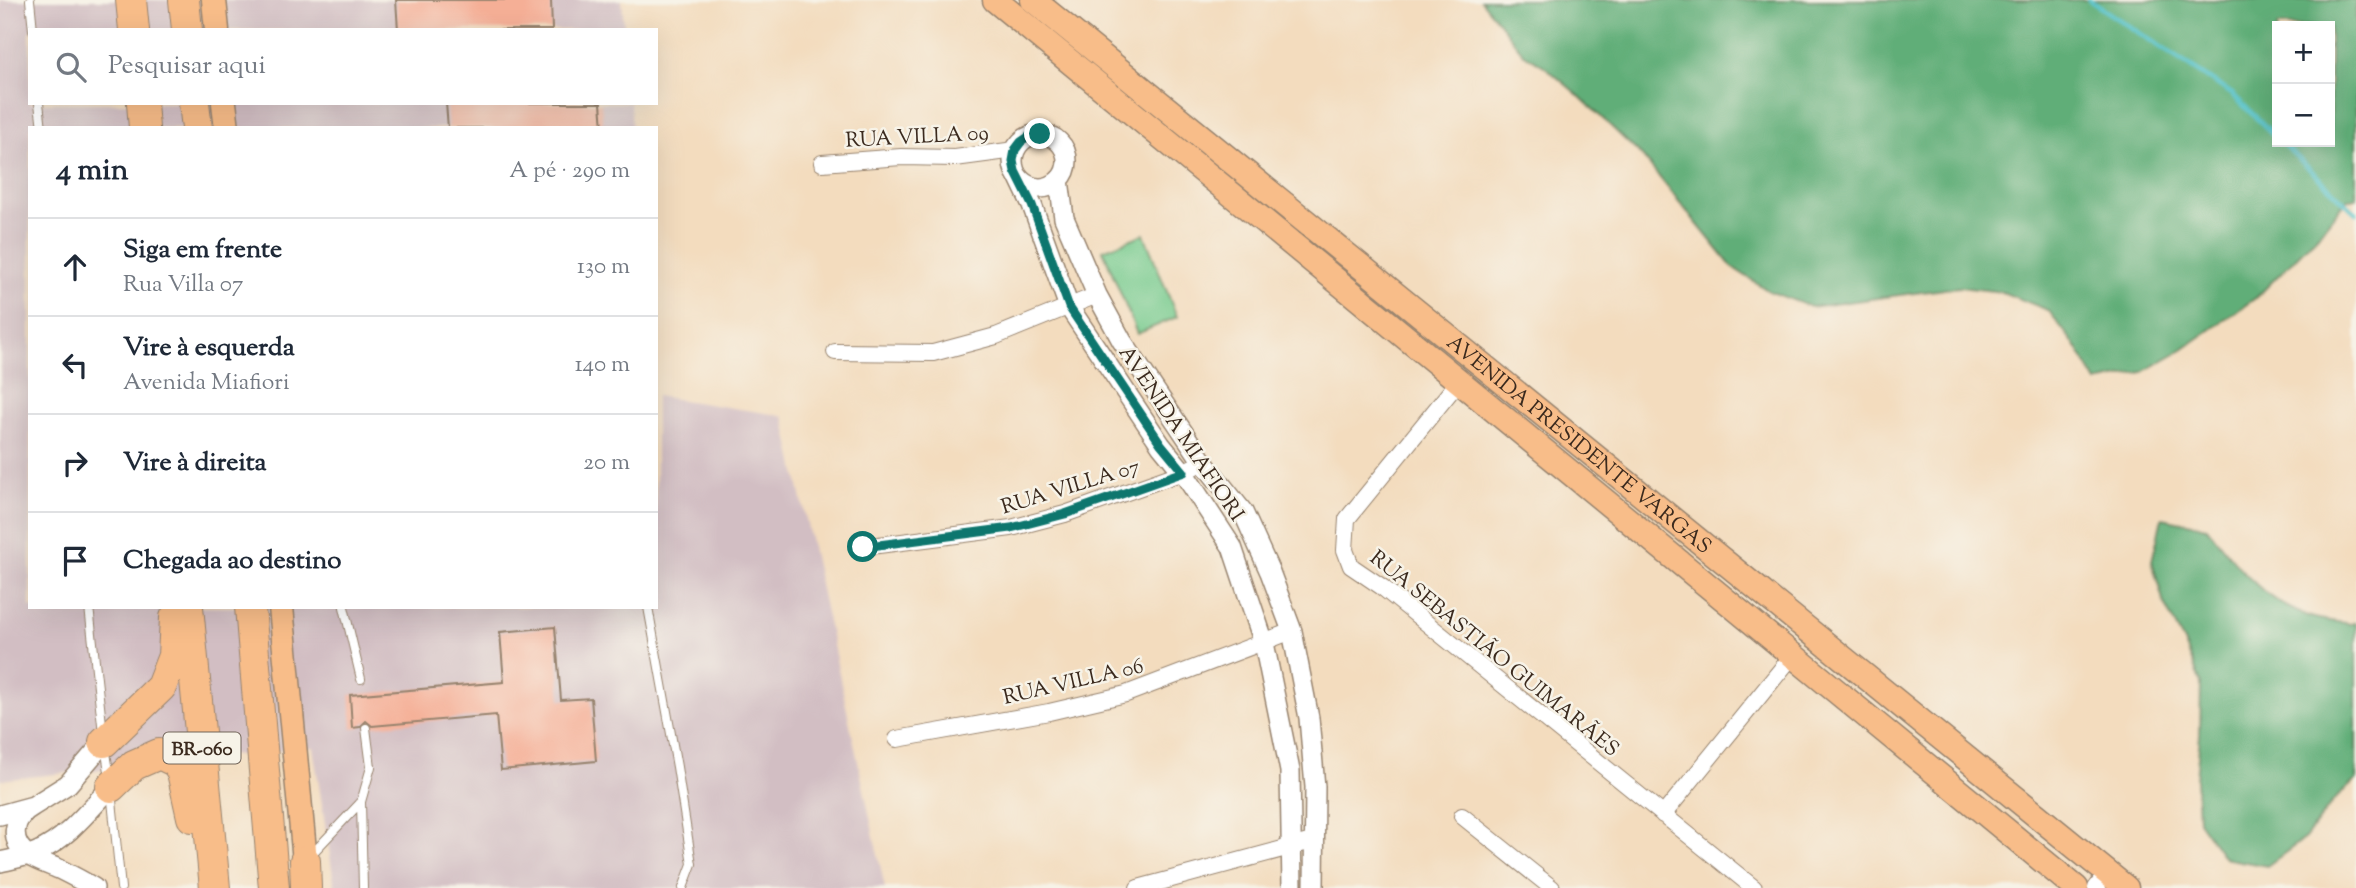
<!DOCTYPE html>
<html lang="pt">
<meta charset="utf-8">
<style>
:root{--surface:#fff;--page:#f6f6f7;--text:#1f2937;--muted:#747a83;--line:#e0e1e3}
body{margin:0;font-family:"Sorts Mill Goudy",serif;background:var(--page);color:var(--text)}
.controls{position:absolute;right:21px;top:21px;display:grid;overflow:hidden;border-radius:0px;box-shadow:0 7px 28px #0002}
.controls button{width:63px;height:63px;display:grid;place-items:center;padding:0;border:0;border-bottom:2px solid var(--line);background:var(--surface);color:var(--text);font:35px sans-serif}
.stop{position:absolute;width:21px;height:21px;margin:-16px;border:5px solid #0f766e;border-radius:50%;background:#fff}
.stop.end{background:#0f766e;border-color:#fff;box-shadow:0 2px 7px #0008}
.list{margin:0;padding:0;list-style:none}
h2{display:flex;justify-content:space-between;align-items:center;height:91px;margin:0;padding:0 28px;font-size:30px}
h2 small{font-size:23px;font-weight:400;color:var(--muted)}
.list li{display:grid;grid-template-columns:46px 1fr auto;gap:21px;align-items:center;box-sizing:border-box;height:98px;padding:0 28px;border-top:2px solid var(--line)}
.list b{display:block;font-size:26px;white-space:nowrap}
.list p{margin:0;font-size:23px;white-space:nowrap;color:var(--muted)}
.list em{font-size:23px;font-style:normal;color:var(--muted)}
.icon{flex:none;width:38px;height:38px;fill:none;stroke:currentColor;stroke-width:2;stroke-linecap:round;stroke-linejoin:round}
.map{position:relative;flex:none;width:2356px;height:888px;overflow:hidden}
.search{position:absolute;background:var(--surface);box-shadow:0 7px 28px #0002;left:28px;top:28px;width:630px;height:77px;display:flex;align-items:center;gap:18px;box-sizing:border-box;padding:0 24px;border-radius:0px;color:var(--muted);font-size:26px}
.panel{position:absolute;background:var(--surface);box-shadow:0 7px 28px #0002;left:28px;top:126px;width:630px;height:483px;border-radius:0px}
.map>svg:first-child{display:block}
.industrial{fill:#d2bec3}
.green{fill:#76ca8d;stroke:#587a56;stroke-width:2}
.forest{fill:#60ae78;stroke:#4e6c4b;stroke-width:2;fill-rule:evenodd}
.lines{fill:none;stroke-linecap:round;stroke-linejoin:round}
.stream{stroke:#53c1c8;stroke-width:5}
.building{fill:#f5af96}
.service-casing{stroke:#97836e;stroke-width:10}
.minor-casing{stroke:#97836e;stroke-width:18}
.tertiary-casing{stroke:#97836e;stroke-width:22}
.primary-casing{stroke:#97836e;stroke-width:27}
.motorway-casing{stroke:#97836e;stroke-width:32}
.service{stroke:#fff;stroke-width:8}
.minor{stroke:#fff;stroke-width:16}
.tertiary{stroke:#fff;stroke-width:19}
.primary{stroke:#f8bd89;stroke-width:24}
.motorway{stroke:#f8bd89;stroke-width:30}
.route{stroke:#0f766e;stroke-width:9}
.labels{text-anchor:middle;stroke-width:5;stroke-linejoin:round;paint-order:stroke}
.shield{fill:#f7f3e8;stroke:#73665b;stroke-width:2}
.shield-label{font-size:19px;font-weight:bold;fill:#3b2a1e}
.street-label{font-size:21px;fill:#3b2a1e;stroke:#f7f3e8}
</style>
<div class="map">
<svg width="2356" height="888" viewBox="0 0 2356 888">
<rect width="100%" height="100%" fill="#f7f3e8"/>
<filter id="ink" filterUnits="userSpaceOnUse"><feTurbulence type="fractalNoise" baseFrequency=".0143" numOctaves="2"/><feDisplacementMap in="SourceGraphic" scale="14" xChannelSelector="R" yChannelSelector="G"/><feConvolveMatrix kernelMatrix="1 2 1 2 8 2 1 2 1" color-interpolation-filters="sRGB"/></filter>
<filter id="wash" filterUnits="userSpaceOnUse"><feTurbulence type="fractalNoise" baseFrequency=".00686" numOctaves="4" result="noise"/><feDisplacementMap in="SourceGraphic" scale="28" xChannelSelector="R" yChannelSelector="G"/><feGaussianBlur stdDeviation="1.57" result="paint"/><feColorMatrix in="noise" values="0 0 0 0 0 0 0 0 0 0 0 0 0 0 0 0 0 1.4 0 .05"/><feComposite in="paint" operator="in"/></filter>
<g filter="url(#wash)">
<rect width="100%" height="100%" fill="#f3dcbe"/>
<path class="industrial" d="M0 0H622L624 30H30V103H630L632 128H30V607H656V396L784 416 885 888H335L313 747 0 780Z"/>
<path class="green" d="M1144 234 1177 317 1137 334 1103 250Z"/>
<path class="forest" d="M1481 0H2356V198L2346 200 2318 235 2257 297 2183 349 2143 372 2097 382 2075 345 2048 310 2002 292 1959 287 1811 307 1769 291 1732 267 1643 157 1577 94 1544 66 1523 53ZM2277 26H2330V142H2277Z
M2162 518 2207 527C2235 564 2263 601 2308 616 2321 621 2337 621 2351 624L2356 622V780L2334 800 2305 838 2267 866 2224 858 2198 821 2196 779 2200 735 2201 683 2184 642 2164 604 2152 561Z"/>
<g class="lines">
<path class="stream" d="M2089 0 2232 94 2277 138
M2281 142 2356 213"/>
</g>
<g id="blocks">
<path class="building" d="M396 0H551L552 30H398Z
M446 103H601L603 128H448Z
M555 627 561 700 591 698 596 761 501 770 496 715 372 726 366 721 360 727 352 728 350 695 504 682 500 632Z"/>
</g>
</g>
<g filter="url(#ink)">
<use href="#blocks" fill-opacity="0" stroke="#97836e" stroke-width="2"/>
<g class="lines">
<g class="service-casing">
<path id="service" d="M30 0 33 30
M39 103 42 128
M89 607 103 733
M344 607 361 679
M648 607 677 767 692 864 683 888
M105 746 110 778
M111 791 121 888
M361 802 363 888
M309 857 361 802 371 767 366 728"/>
</g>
<g class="minor-casing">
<path id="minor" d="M822 163 901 157 955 158 1015 150
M835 352 933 353 996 336 1097 295
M1459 381 1347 519 1345 550 1351 566 1382 587 1754 888
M863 547 1011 528 1065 514 1183 472 1203 462
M897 739 1049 712 1126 694 1292 631
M1663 815 1793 655
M1462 816 1552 888
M1138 888 1316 840
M2096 888 2107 873"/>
</g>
<g class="tertiary-casing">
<path id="tertiary" d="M1013 161a27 27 0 1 1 54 0a27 27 0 1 1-54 0Z
M1020 180 1032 205 1069 307 1161 445 1183 472 1232 547 1264 643 1290 771 1292 888
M1059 180 1064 218 1097 295 1122 341 1203 462 1243 512 1270 572 1292 631 1309 718 1315 787 1314 888
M33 806C13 817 8 841 28 855 37 861 50 865 59 869 71 875 83 881 94 888
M0 815 33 806 68 784 104 742
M0 862C12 859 25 857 37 852 67 839 89 810 111 787"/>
</g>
<g class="primary-casing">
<g id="primary">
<path d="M214 0 217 30"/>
<path d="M995 0 2076 888"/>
<path id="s1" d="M1033 0 2126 888"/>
<path d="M224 103 227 128"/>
<path d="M281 607 305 861"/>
</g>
</g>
<g class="motorway-casing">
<path id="motorway" d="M131 0 134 30
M184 0 187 30
M142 103 144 128
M194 103 197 128
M188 607 215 888
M250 607 274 888
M104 742 161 687 173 656 175 618
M111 787 134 765 159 754 176 762 182 772 192 817
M305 861 306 888"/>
</g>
<use href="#service" class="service"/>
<use href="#minor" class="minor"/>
<use href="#tertiary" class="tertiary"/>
<use href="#primary" class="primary"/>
<use href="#motorway" class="motorway"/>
</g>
</g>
<g class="lines" filter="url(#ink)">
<path class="route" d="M863 547 1011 528 1065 514 1184 472 1161 444 1069 307 1032 205 1015 171 1013 161 1015 150 1021 142 1030 136 1040 134"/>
</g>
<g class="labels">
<rect class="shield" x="163.5" y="732.5" width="77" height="31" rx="5"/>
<g class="shield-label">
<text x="202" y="755">BR-060</text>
</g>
<g class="street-label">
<text transform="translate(917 136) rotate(-3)" y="7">RUA VILLA 09</text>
<text transform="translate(1182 433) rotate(56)" y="7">AVENIDA MIAFIORI</text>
<text dy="7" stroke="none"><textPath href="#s1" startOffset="704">AVENIDA PRESIDENTE VARGAS</textPath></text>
<text transform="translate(1070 486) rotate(-17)" y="7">RUA VILLA 07</text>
<text transform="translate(1495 653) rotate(39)" y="7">RUA SEBASTIÃO GUIMARÃES</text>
<text transform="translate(1073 681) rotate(-13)" y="7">RUA VILLA 06</text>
</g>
</g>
</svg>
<div class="controls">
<button>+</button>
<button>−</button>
</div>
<div class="stop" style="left:863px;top:547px"></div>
<div class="stop end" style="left:1040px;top:134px"></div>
<div class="search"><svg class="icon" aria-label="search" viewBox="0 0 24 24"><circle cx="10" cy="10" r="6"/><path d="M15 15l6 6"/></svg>Pesquisar aqui</div>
<section class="panel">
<h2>4 min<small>A pé · 290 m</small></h2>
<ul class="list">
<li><svg class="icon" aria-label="ahead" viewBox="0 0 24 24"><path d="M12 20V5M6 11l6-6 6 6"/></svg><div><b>Siga em frente</b><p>Rua Villa 07</p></div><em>130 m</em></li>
<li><svg class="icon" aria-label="left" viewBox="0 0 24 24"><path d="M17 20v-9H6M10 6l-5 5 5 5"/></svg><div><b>Vire à esquerda</b><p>Avenida Miafiori</p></div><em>140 m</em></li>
<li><svg class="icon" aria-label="right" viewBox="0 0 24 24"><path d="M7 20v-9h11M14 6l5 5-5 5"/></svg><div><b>Vire à direita</b></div><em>20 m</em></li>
<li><svg class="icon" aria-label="arrive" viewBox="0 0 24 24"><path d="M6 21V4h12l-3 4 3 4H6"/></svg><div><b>Chegada ao destino</b></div></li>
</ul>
</section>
</div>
